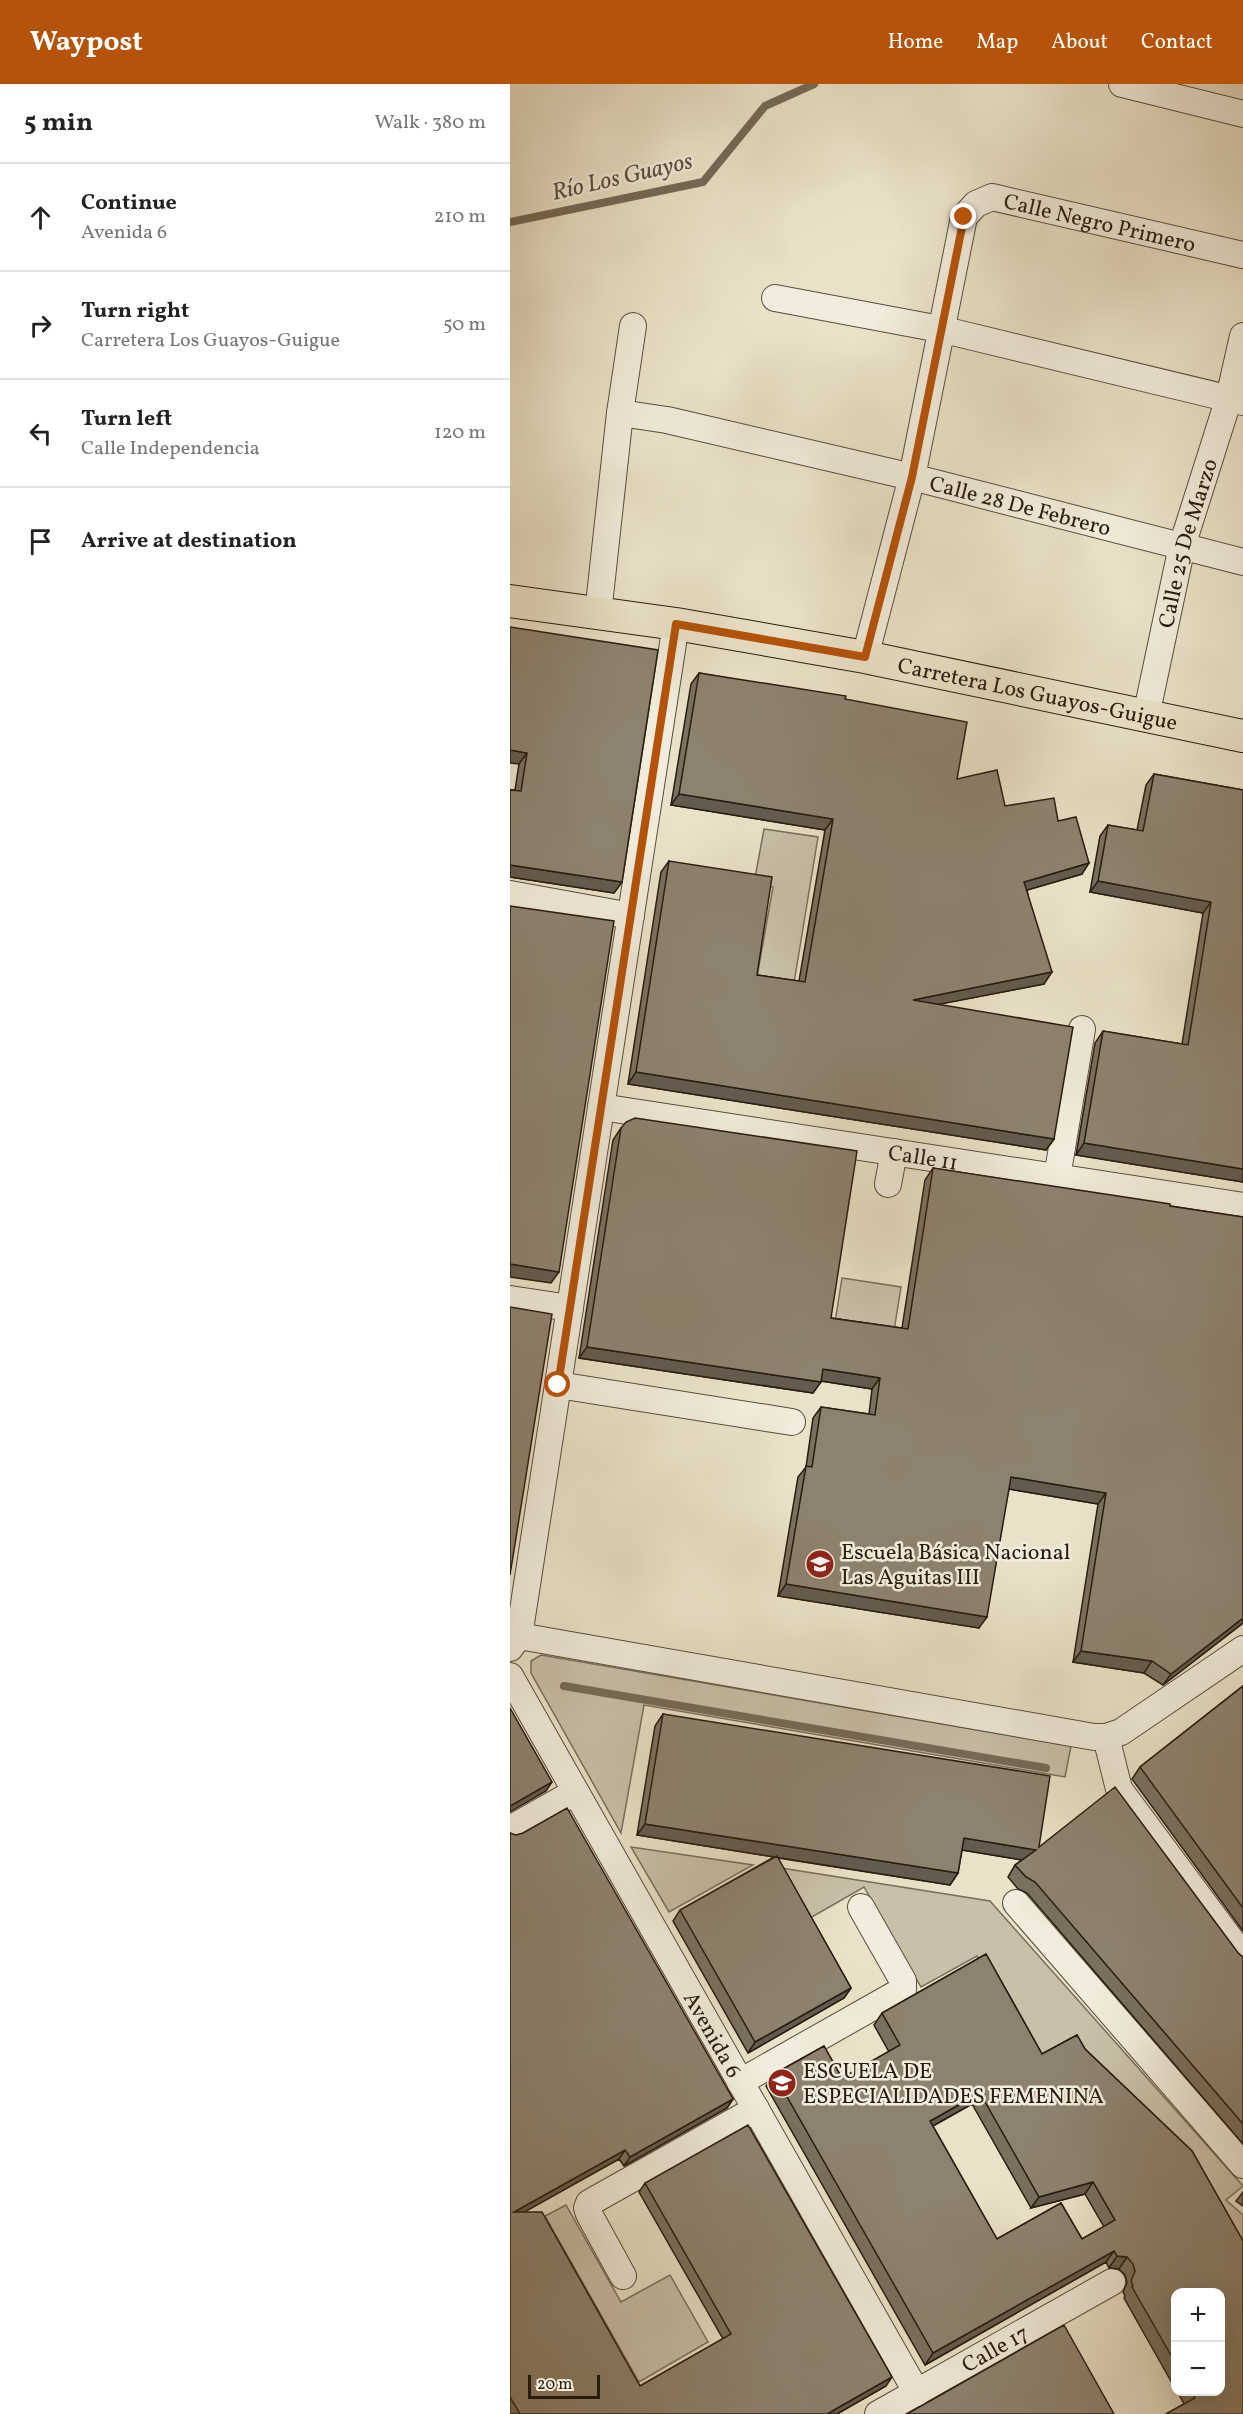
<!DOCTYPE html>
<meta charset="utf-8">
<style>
:root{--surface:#fff;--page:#f6f6f6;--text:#222;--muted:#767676;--line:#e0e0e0;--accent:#b45309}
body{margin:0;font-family:Vollkorn,serif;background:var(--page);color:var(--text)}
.controls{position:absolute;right:18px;bottom:18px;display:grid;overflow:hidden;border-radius:12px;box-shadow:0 6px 24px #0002}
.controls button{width:54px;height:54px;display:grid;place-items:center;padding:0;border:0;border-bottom:2px solid var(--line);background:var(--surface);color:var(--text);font:30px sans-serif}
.scale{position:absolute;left:18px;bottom:15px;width:72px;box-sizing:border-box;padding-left:6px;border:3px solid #291b0f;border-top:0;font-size:16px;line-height:21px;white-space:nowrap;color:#291b0f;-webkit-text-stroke:4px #f1ecdb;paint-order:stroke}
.stop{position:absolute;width:18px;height:18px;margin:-14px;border:4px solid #b45309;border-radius:50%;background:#fff}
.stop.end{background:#b45309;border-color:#fff;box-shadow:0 2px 6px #0008}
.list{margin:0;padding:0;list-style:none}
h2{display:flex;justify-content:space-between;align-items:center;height:78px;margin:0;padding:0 24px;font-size:26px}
h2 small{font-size:20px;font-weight:400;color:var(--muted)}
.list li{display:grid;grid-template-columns:39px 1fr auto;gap:18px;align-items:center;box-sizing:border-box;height:108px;padding:0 24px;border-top:2px solid var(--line)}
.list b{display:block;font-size:22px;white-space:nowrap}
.list p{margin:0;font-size:20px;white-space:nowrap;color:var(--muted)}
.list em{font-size:20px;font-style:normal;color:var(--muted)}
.icon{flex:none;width:33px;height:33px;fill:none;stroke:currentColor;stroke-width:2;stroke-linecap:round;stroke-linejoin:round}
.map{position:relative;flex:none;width:733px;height:2330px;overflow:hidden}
header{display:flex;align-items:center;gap:36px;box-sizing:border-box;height:84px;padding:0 30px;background:var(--accent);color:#fff}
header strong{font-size:28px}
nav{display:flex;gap:33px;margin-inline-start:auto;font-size:21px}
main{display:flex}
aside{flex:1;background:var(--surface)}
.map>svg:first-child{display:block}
.green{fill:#c9c0a9;stroke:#796e5c;stroke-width:1.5}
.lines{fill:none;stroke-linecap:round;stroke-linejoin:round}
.stream{stroke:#756a58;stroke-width:8}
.minor-casing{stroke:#594d3d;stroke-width:28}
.major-casing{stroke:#291b0f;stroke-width:34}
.minor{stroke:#f1ecdb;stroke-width:26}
.major{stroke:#eae2c8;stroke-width:32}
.wall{fill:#79705f;stroke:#291b0f;stroke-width:1.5;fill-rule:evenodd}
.shaded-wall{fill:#635b4e;stroke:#291b0f;stroke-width:1.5}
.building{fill:#8d826f;stroke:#291b0f;stroke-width:1.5;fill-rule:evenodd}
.route{stroke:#b45309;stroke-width:8}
.labels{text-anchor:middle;stroke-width:5;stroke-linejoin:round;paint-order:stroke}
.street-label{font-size:22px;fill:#291b0f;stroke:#f1ecdb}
.poi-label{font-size:22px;fill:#291b0f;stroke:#f1ecdb;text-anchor:start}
.water-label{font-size:24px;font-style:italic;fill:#5c4f40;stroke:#f1ecdb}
</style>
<header>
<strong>Waypost</strong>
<nav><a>Home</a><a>Map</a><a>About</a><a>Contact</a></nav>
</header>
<main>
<aside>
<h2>5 min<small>Walk · 380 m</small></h2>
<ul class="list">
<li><svg class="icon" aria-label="ahead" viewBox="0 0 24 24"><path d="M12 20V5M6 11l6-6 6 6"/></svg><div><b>Continue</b><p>Avenida 6</p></div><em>210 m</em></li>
<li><svg class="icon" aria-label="right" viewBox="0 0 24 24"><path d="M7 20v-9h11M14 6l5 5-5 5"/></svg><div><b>Turn right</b><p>Carretera Los Guayos-Guigue</p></div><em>50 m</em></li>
<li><svg class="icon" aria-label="left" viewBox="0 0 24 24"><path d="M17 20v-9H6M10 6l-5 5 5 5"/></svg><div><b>Turn left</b><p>Calle Independencia</p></div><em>120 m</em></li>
<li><svg class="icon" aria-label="arrive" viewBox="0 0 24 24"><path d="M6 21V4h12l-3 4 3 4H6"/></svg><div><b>Arrive at destination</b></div></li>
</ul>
</aside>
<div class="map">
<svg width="733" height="2330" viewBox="0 0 733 2330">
<rect width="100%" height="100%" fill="#eae2c8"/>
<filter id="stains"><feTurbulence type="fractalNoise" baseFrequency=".00333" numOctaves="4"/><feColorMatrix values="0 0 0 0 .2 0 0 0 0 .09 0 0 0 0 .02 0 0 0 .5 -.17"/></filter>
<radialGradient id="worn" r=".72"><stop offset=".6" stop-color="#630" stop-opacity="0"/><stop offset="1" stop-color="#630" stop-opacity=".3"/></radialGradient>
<path class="green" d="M254 745 308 753 284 899 247 893 263 803 244 799Z
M332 1194 391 1203 384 1247 325 1238Z
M31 1571 561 1662 555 1693 134 1621 111 1749 21 1589V1577Z
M121 1763 243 1781 159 1828Z
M265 1783 480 1817 733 2102 716 2116 733 2131V2169L691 2095 695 2090 573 1973 561 1954 525 1975 467 1872 411 1903 354 1803 295 1837Z
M56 2121 111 2218 160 2191 198 2258 129 2298 35 2132Z"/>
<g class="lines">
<path class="stream" d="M0 138 193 98 255 22 304 0
M54 1602 536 1684"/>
<g class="minor-casing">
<g id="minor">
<path d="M612 0 733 30"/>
<path d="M265 214 430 245 733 318"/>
<path id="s1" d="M110 329 157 336 402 393 733 478"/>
<path d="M88 530 110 329 123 242"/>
<path id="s2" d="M355 573 402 393 454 133 466 120 482 113 733 171"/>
<path id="s3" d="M636 632 672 462 719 314 733 252"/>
<path d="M0 810 121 832"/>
<path id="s4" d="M91 1023 733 1122"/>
<path d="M547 1093 572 945"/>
<path d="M378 1100 384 1068"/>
<path d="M0 1215 60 1224"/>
<path d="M48 1301 282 1338"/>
<path d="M9 1552 584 1653H596L611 1648 733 1565"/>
<path d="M0 1564 9 1552 166 540"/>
<path id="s5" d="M0 1592 407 2309"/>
<path d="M596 1653 609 1705 733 1872"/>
<path d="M0 1745 65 1708"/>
<path d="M506 1819 733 2081"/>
<path d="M230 1998 393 1906V1897L351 1823"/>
<path d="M113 2192 79 2130 77 2124 79 2119 246 2025"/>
<path id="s6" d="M368 2330 602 2198"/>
</g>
</g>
<g class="major-casing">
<g id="major">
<path id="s7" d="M0 517 166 540 355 573 733 652"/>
</g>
</g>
<use href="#minor" class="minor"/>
<use href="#major" class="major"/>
</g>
<path class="wall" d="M0 543 112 798 104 809 0 793V706H5L9 680Z
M189 589 335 615 447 695 495 722 548 737 572 790 517 806 534 900 429 920 544 1055 536 1066 118 1000 151 788 159 777 247 891 289 897 315 746 161 721 181 600Z
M644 690 733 706V1098L566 1071 585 959 593 947 672 960 693 829 580 808 590 752 598 741 627 746 636 701Z
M111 1044 321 1234 392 1244 415 1096 423 1084 660 1122 733 1133V1539L653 1601 634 1589 563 1578 588 1420 499 1405 469 1544 268 1512 288 1393 296 1383 303 1334 311 1323 359 1330 362 1305 311 1297 303 1309 69 1274 103 1056Z
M733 1602V1847L622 1695 630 1683Z
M153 1630 529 1763 729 1870 733 1873V2060L517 1809 508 1805 498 1793 505 1781 512 1776 452 1766 448 1789 440 1801 268 1774 341 1904 334 1914 238 1969 163 1837 170 1826 264 1773 127 1751 145 1642Z
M0 1749 223 2015 217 2024 114 2082 109 2075 14 2128 130 2302 213 2255 129 2108 135 2099 376 2302 327 2330H0Z
M476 1870 532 1970 567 1951 575 1965 682 2067 733 2157V2330H656L674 2320 667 2307H711V2208H666V2306L614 2214 615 2212 613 2208 617 2199 615 2191 609 2185 599 2184 596 2178 415 2281 256 2002 264 1990 314 1962 332 1994 379 1968 364 1941 372 1929ZM462 2020 521 2124 575 2110 594 2143 572 2155 551 2119 487 2155 423 2042Z
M733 2108V2122L726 2117Z"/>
<path class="shaded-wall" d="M0 666 17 669 9 680 0 679Z
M169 710 323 735 315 746 161 721Z
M579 779 572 790 507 809 514 798Z
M0 781 112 798 104 809 0 793Z
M588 797 701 818 693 829 580 808Z
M542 888 534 900 395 927 403 916Z
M126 988 544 1055 536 1066 118 1000Z
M574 1059 733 1085V1098L566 1071Z
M0 1180 49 1188 41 1199 0 1193Z
M77 1263 311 1298 303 1309 69 1274Z
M313 1285 370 1294 362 1305 305 1296Z
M501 1393 596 1409 588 1420 493 1404Z
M276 1500 477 1533 469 1544 268 1512Z
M733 1534V1539L653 1601 661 1590Z
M571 1567 642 1577 634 1589 563 1578Z
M42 1698 36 1707 0 1728V1722Z
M135 1740 448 1789 440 1801 127 1751Z
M454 1754 526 1766 518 1777 446 1765Z
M341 1904 334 1914 238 1969 245 1958Z
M470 2009 462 2020 412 2048 420 2037Z
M223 2015 217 2024 114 2082 120 2073Z
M115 2066 109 2075 0 2136 4 2128Z
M583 2098 575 2110 521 2124 529 2113Z
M604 2167 596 2178 415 2281 423 2269Z
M607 2172 617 2173 609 2185 599 2184Z
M382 2293 376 2302 327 2330H317Z"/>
<path class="building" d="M0 543 148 566 112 798 0 781V706L11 707 17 669 0 666Z
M189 589 336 612 335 615 457 638 447 695 487 686 495 722 544 714 548 737 566 733 579 779 514 798 542 888 403 916 563 943 544 1055 126 988 159 777 262 793 247 891 295 898 323 735 169 710Z
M644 690 733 706V1085L574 1059 593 947 678 961 701 818 588 797 598 741 633 747Z
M0 822 104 837 49 1188 0 1180Z
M125 1034 347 1067 321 1234 398 1245 423 1084 660 1120V1122L733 1133V1534L661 1590 642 1577 571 1567 596 1409 501 1393 477 1533 276 1500 296 1382 302 1383 311 1323 365 1331 370 1294 313 1285 311 1298 77 1263 111 1044 116 1038Z
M0 1223 42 1230 0 1491Z
M733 1602V1824L630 1683Z
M0 1624 42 1698 0 1722Z
M153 1630 540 1692 529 1763 605 1703 729 1870 733 1873V2040L525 1798 516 1793 505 1781 526 1766 454 1754 448 1789 135 1740Z
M57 1724 223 2015 120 2073 115 2066 4 2128H32L130 2302 221 2250 135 2099 238 2041 382 2293 317 2330H10L0 2313V1749L6 1751 13 1749Z
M267 1772 341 1904 245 1958 170 1826Z
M476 1870 532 1970 567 1951 575 1965 682 2067 733 2157V2330H656L685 2314 681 2307H711V2208H666V2280L622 2203 623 2202 621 2197 625 2187 623 2180 617 2173 607 2172 604 2167 423 2269 264 1990 314 1962 332 1994 390 1961 372 1929ZM470 2009 529 2113 583 2098 605 2136 572 2155 551 2119 487 2155 420 2037Z
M554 2241 604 2330H397Z"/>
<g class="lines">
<path class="route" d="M48 1301 166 540 355 573 402 393 454 133"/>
</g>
<defs>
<g id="school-disc" transform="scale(1.5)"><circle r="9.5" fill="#8f2418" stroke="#f1ecdb"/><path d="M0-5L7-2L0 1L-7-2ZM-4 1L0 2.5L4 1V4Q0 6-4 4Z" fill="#fff"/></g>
</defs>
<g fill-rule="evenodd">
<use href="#school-disc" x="310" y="1480"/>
<use href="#school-disc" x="272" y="1999"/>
</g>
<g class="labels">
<g class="street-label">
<text dy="8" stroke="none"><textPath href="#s2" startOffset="597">Calle Negro Primero</textPath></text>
<text dy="8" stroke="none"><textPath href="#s1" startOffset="411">Calle 28 De Febrero</textPath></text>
<text dy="8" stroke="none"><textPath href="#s3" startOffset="178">Calle 25 De Marzo</textPath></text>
<text dy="8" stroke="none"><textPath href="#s7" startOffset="536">Carretera Los Guayos-Guigue</textPath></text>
<text dy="8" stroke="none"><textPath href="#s4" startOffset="326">Calle 11</textPath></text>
<text dy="8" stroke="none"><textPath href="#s5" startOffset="412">Avenida 6</textPath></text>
<text dy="8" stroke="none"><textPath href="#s6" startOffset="134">Calle 17</textPath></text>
</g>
<g class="poi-label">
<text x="331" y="1475">Escuela Básica Nacional<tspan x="331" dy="25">Las Aguitas III</tspan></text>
<text x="293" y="1994">ESCUELA DE<tspan x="293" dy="25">ESPECIALIDADES FEMENINA</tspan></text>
</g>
<g class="water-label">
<text transform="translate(112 92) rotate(-13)" y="8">Río Los Guayos</text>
</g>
</g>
<rect width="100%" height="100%" filter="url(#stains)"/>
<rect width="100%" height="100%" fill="url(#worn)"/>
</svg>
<div class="controls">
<button>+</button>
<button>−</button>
</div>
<div class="scale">20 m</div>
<div class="stop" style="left:48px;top:1301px"></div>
<div class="stop end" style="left:454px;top:133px"></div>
</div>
</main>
